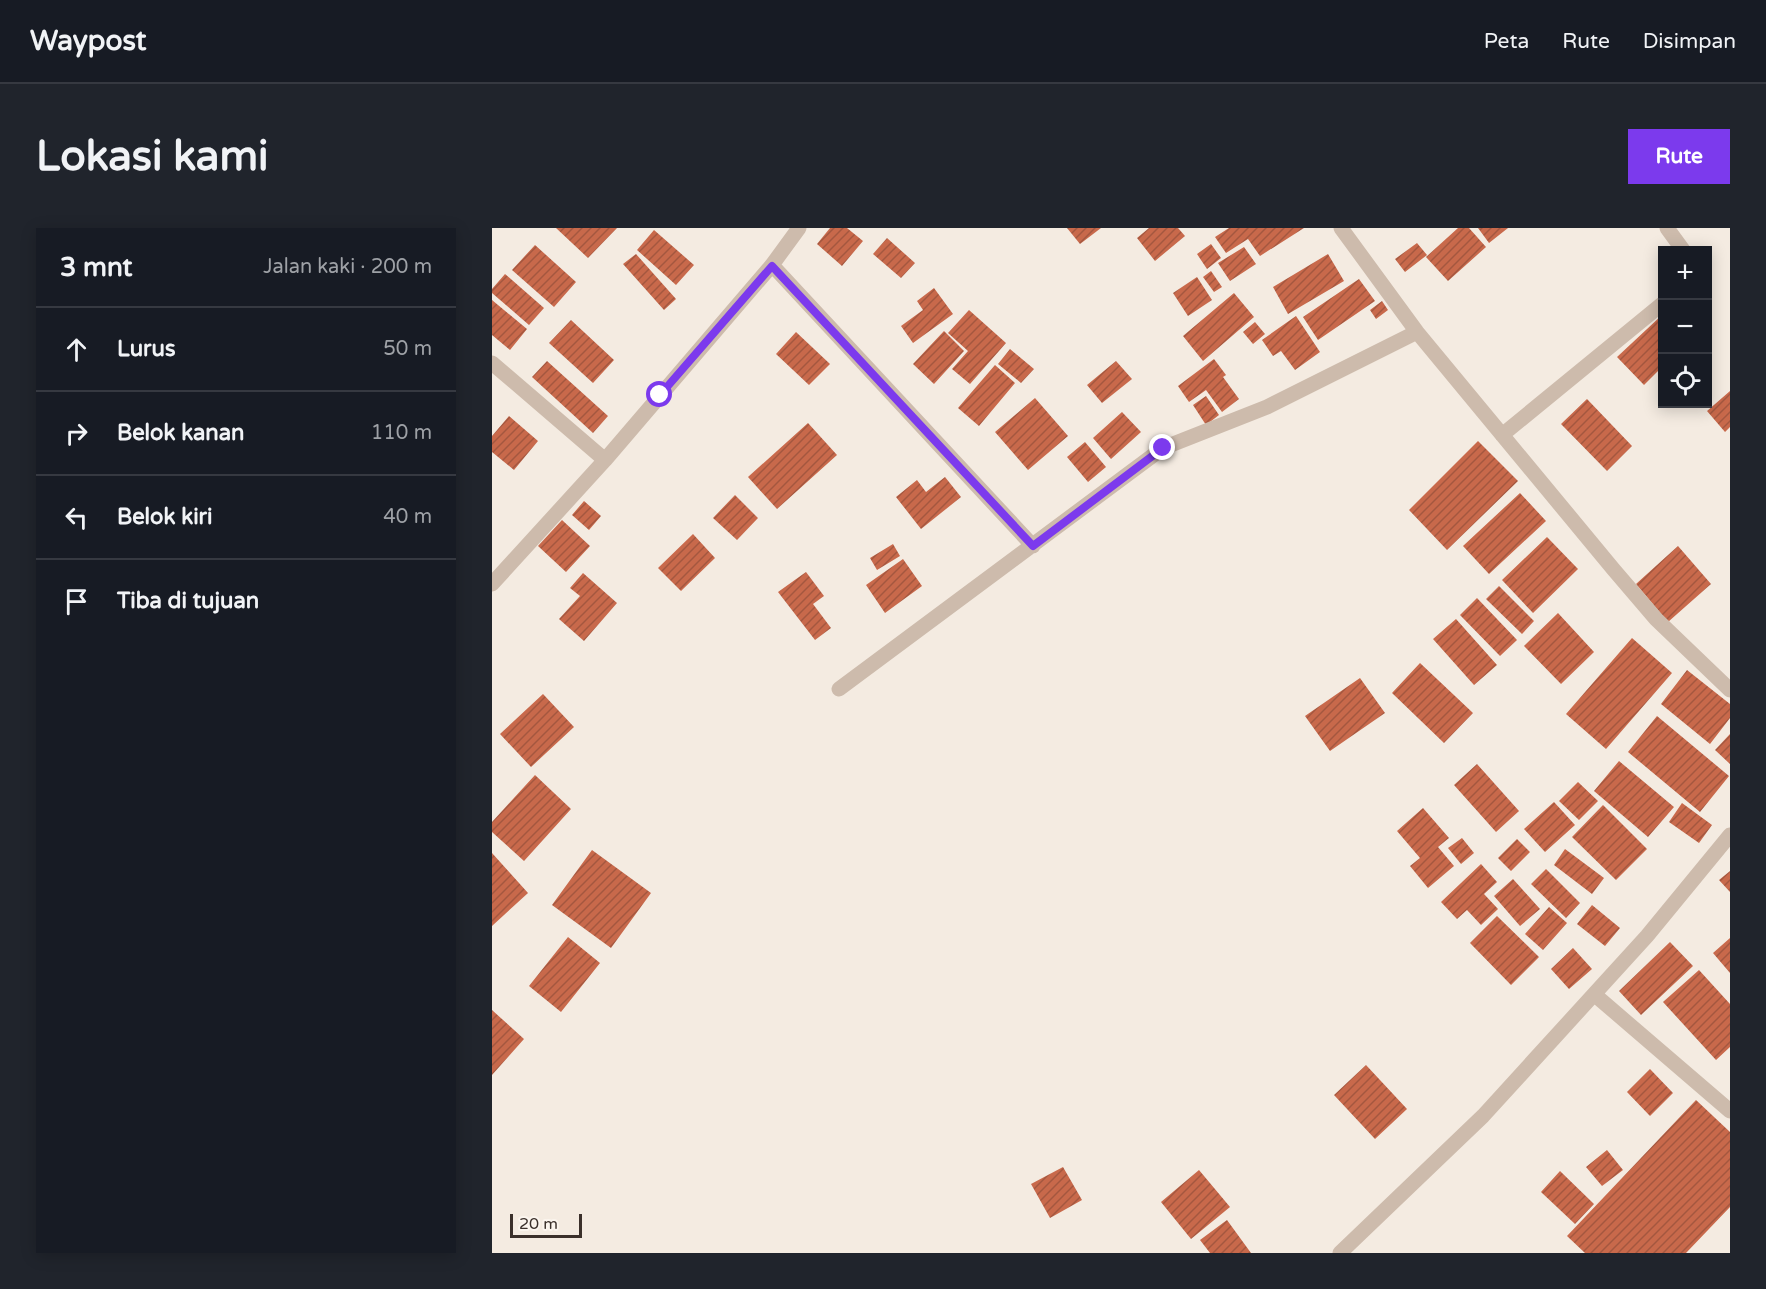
<!DOCTYPE html>
<html lang="id">
<meta charset="utf-8">
<style>
:root{--surface:#171b24;--page:#20242c;--text:#f1f3f6;--muted:#9ea1a6;--line:#363941;--accent:#7c3aed}
body{margin:0;font-family:"Varela Round",sans-serif;background:var(--page);color:var(--text)}
.controls{position:absolute;right:18px;top:18px;display:grid;overflow:hidden;border-radius:0px;box-shadow:0 3px 15px #0003}
.controls button{width:54px;height:54px;display:grid;place-items:center;padding:0;border:0;border-bottom:2px solid var(--line);background:var(--surface);color:var(--text);font:30px sans-serif}
.scale{position:absolute;left:18px;bottom:15px;width:72px;box-sizing:border-box;padding-left:6px;border:3px solid #3b302b;border-top:0;font-size:16px;line-height:21px;white-space:nowrap;color:#3b302b;-webkit-text-stroke:4px #fbf5ee;paint-order:stroke}
.stop{position:absolute;width:18px;height:18px;margin:-14px;border:4px solid #7c3aed;border-radius:50%;background:#fff}
.stop.end{background:#7c3aed;border-color:#fff;box-shadow:0 2px 6px #0008}
.list{margin:0;padding:0;list-style:none}
h2{display:flex;justify-content:space-between;align-items:center;height:78px;margin:0;padding:0 24px;font-size:26px}
h2 small{font-size:20px;font-weight:400;color:var(--muted)}
.list li{display:grid;grid-template-columns:39px 1fr auto;gap:18px;align-items:center;box-sizing:border-box;height:84px;padding:0 24px;border-top:2px solid var(--line)}
.list b{display:block;font-size:22px;white-space:nowrap}
.list em{font-size:20px;font-style:normal;color:var(--muted)}
.icon{flex:none;width:33px;height:33px;fill:none;stroke:currentColor;stroke-width:2;stroke-linecap:round;stroke-linejoin:round}
.map{position:relative;flex:none;width:1238px;height:1025px;overflow:hidden;border-radius:0px}
header{display:flex;align-items:center;gap:36px;box-sizing:border-box;height:84px;padding:0 30px;background:var(--surface);border-bottom:2px solid var(--line)}
header strong{font-size:28px}
nav{display:flex;gap:33px;margin-inline-start:auto;font-size:21px}
.intro{display:flex;align-items:center;justify-content:space-between;box-sizing:border-box;height:144px;padding:0 36px}
h1{margin:0;font-size:42px}
.button{padding:15px 27px;border-radius:0px;background:var(--accent);color:#fff;font-size:21px;font-weight:700}
main{display:flex;gap:36px;padding:0 36px}
aside{flex:1;background:var(--surface);border-radius:0px;box-shadow:0 3px 15px #0003}
.map>svg:first-child{display:block}
.building{fill:url(#building-hatch)}
.lines{fill:none;stroke-linecap:round;stroke-linejoin:round}
.minor{stroke:#cdbbac;stroke-width:15}
.route{stroke:#7c3aed;stroke-width:8}
</style>
<header>
<strong>Waypost</strong>
<nav><a>Peta</a><a>Rute</a><a>Disimpan</a></nav>
</header>
<div class="intro"><h1>Lokasi kami</h1><a class="button">Rute</a></div>
<main>
<aside>
<h2>3 mnt<small>Jalan kaki · 200 m</small></h2>
<ul class="list">
<li><svg class="icon" aria-label="ahead" viewBox="0 0 24 24"><path d="M12 20V5M6 11l6-6 6 6"/></svg><div><b>Lurus</b></div><em>50 m</em></li>
<li><svg class="icon" aria-label="right" viewBox="0 0 24 24"><path d="M7 20v-9h11M14 6l5 5-5 5"/></svg><div><b>Belok kanan</b></div><em>110 m</em></li>
<li><svg class="icon" aria-label="left" viewBox="0 0 24 24"><path d="M17 20v-9H6M10 6l-5 5 5 5"/></svg><div><b>Belok kiri</b></div><em>40 m</em></li>
<li><svg class="icon" aria-label="arrive" viewBox="0 0 24 24"><path d="M6 21V4h12l-3 4 3 4H6"/></svg><div><b>Tiba di tujuan</b></div></li>
</ul>
</aside>
<div class="map">
<svg width="1238" height="1025" viewBox="0 0 1238 1025">
<defs>
<pattern id="building-hatch" width="6" height="6" patternUnits="userSpaceOnUse" patternTransform="scale(1.5)"><rect width="6" height="6" fill="#c8694b"/><path d="M-1 1l2-2M0 6l6-6M5 7l2-2" fill="none" stroke="#a4573f"/></pattern>
</defs>
<rect width="100%" height="100%" fill="#f4ebe1"/>
<path class="building" d="M64 0H125L96 30Z
M338 0H355L371 13 350 38 325 16Z
M575 0H609L588 16Z
M657 0H686L693 8 663 33 645 10Z
M737 0H812L768 28 756 11 734 25 723 9Z
M966 0H977L994 19 956 53 934 29Z
M986 0H1016L997 15Z
M162 2 202 37 184 57 145 22Z
M395 10 423 35 409 50 381 26Z
M925 15 935 27 913 44 903 31Z
M719 16 729 30 715 41 705 26Z
M43 17 84 54 62 79 20 42Z
M752 19 764 36 738 53 726 35Z
M144 26 184 71 172 82 131 36Z
M836 26 852 53 796 86 781 59Z
M719 43 730 59 722 64 711 49Z
M13 46 52 80 37 97 0 65V61Z
M705 49 720 72 696 88 681 65Z
M867 51 883 73 826 112 811 89Z
M442 60 461 86 421 115 409 98 431 82 425 73Z
M742 65 762 89 711 133 691 108Z
M0 72 35 101 18 122 0 107Z
M890 73 896 82 884 91 878 82Z
M477 82 514 115 478 156 460 141 476 123 456 105Z
M1170 87V139L1152 157 1125 129Z
M804 88 828 124 803 142 789 123 781 128 770 112Z
M79 92 122 132 101 155 57 115Z
M763 94 773 106 761 116 751 104Z
M452 103 472 123 442 156 421 136Z
M304 104 338 136 317 157 284 126Z
M518 121 542 141 529 155 506 136Z
M722 131 734 147 731 149 747 171 730 184 714 162 697 174 686 158Z
M55 133 116 188 101 205 40 149Z
M624 133 640 151 610 175 595 157Z
M503 137 523 155 487 198 466 180Z
M1238 163V199L1233 204 1215 183Z
M714 168 727 187 714 197 701 177Z
M543 170 576 208 536 242 503 204Z
M1095 171 1140 218 1115 243 1069 196Z
M630 184 649 204 619 231 601 210Z
M17 188 46 213 22 242 0 224V208Z
M316 195 345 227 285 281 256 249Z
M986 213 1026 253 955 322 917 282Z
M593 214 614 239 596 254 575 229Z
M453 249 469 269 429 301 404 269 425 252 434 264Z
M1028 265 1054 293 997 346 971 318Z
M243 267 266 290 245 312 221 290Z
M92 273 109 288 97 302 80 287Z
M70 292 98 318 74 344 46 318Z
M201 306 223 330 189 363 166 340Z
M1055 309 1086 341 1041 385 1010 352Z
M401 316 408 328 385 342 378 330Z
M1186 318 1219 356 1176 394 1144 356Z
M411 331 430 358 393 385 374 357Z
M314 344 332 368 321 376 339 400 323 412 286 364Z
M91 345 125 375 92 413 67 391 88 368 78 360Z
M1007 358 1042 393 1030 406 994 371Z
M985 370 1025 412 1008 428 968 387Z
M1066 385 1102 424 1069 456 1032 418Z
M964 391 1005 437 982 457 941 411Z
M1140 410 1180 445 1114 521 1074 486Z
M928 435 981 485 952 515 900 465Z
M1195 442 1238 476V490L1218 516 1169 476Z
M868 450 893 485 838 523 813 488Z
M51 466 82 499 39 539 8 506Z
M1165 488 1237 548 1208 584 1136 524Z
M1238 506V536L1223 522Z
M1127 533 1182 579 1156 609 1102 563Z
M985 536 1027 583 1004 604 962 557Z
M43 547 79 581 32 633 0 604V594Z
M1086 554 1106 573 1087 592 1067 573Z
M1062 574 1083 597 1053 624 1032 601Z
M1190 575 1220 597 1207 615 1177 594Z
M1111 577 1155 621 1124 652 1080 609Z
M931 580 957 610 946 619 962 638 936 660 918 638 928 630 905 603Z
M970 610 982 625 969 636 956 620Z
M1025 611 1038 624 1019 643 1006 630Z
M1073 621 1112 650 1100 666 1062 637Z
M100 622 159 665 119 720 60 677Z
M0 625 36 665 0 698Z
M989 636 1005 654 992 666 1006 681 989 697 975 682 965 691 949 674Z
M1054 641 1088 675 1074 690 1039 656Z
M1238 643V664L1227 652Z
M1021 651 1048 681 1028 698 1002 668Z
M1100 677 1128 700 1113 718 1085 696Z
M1057 679 1075 695 1051 722 1033 706Z
M1005 688 1047 729 1019 757 978 715Z
M76 709 108 735 69 784 37 758Z
M1238 710V745L1221 725Z
M1178 714 1201 738 1149 787 1127 763Z
M1081 720 1100 741 1077 761 1059 741Z
M1207 742 1238 776V819L1224 832 1171 774Z
M0 782 32 811 0 847Z
M874 837 915 881 883 911 842 867Z
M1158 841 1181 865 1158 888 1135 864Z
M1204 872 1238 904V979L1194 1025H1093L1075 1008Z
M1115 922 1131 942 1110 958 1094 939Z
M571 939 590 972 558 990 539 956Z
M707 942 738 979 699 1011 669 974Z
M1068 943 1102 976 1083 996 1049 964Z
M735 992 759 1025H718L708 1012Z"/>
<g class="lines">
<path class="minor" d="M849 0 925 104 1122 342 1164 391 1238 462
M1175 0 1191 22
M280 37 541 318
M0 135 113 232
M1010 207 1170 76
M0 356 113 232 280 37 307 0
M347 461 671 220 775 179 925 104
M1103 767 1238 883
M848 1025 991 888 1155 708 1238 607"/>
</g>
<g class="lines">
<path class="route" d="M168 167 280 38 541 318 671 220"/>
</g>
</svg>
<div class="controls">
<button>+</button>
<button>−</button>
<button><svg class="icon" aria-label="locate" viewBox="0 0 24 24"><circle cx="12" cy="12" r="6"/><path d="M12 2v4M12 18v4M2 12h4M18 12h4"/></svg></button>
</div>
<div class="scale">20 m</div>
<div class="stop" style="left:168px;top:167px"></div>
<div class="stop end" style="left:671px;top:220px"></div>
</div>
</main>
